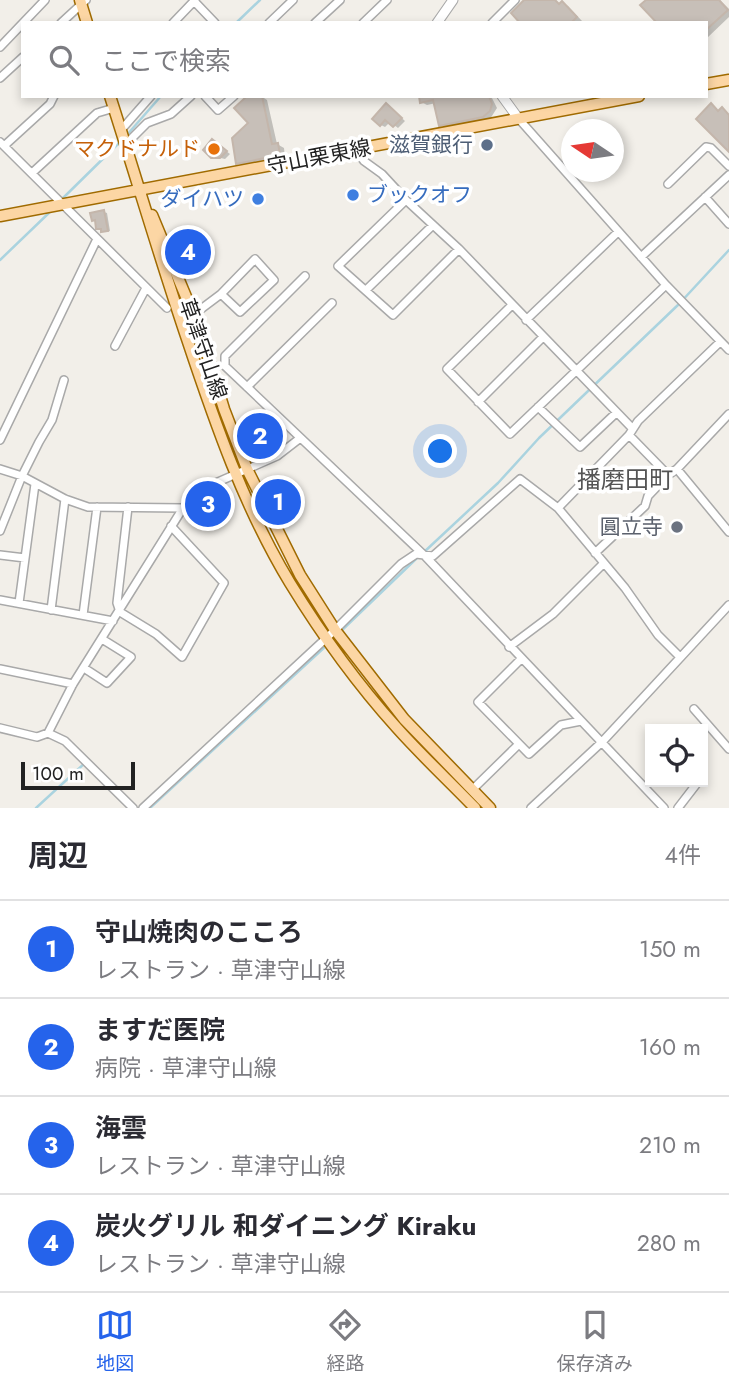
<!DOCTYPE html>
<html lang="ja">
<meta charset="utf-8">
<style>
:root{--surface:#fff;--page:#f2f2f3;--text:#2b2b33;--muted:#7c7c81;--line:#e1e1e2;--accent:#2563eb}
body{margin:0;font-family:Jost,"Noto Sans JP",sans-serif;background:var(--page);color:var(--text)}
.controls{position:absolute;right:21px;bottom:21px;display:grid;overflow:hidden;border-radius:0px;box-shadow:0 4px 10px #0003}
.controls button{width:63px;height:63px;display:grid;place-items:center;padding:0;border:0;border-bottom:2px solid var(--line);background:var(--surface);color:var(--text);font:35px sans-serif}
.compass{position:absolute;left:561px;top:119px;width:63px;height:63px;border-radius:50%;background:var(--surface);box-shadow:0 4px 10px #0003;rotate:283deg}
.scale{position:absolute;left:21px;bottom:18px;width:114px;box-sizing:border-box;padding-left:7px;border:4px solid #222;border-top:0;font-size:19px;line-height:24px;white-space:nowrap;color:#222;-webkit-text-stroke:5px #fff;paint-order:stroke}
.you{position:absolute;left:441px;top:452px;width:24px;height:24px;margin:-18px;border:5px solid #fff;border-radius:50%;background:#1a73e8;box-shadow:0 0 0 10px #1a73e833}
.badge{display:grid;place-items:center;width:46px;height:46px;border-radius:50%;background:var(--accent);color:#fff;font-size:23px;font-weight:700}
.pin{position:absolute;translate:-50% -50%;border:4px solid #fff;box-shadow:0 2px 7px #0006}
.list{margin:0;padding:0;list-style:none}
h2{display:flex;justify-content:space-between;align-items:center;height:91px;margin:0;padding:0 28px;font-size:30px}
h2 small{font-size:23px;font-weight:400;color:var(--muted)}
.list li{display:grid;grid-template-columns:46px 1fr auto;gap:21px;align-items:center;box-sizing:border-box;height:98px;padding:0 28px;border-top:2px solid var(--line)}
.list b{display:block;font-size:26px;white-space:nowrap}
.list p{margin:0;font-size:23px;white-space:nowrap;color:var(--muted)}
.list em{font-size:23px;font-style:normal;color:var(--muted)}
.icon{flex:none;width:38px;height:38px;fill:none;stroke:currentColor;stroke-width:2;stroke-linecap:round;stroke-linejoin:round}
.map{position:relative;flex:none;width:729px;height:808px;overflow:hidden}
.search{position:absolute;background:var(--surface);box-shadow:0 4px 10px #0003;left:21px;right:21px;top:21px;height:77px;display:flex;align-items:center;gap:18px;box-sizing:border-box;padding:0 24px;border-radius:0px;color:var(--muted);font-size:26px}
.sheet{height:483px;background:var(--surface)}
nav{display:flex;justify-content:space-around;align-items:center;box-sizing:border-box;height:98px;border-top:2px solid var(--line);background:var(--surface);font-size:19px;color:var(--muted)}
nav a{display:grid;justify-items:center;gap:4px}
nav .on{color:var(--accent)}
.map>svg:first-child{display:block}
.shadow{fill:#0003}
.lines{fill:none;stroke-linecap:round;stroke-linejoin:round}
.stream{stroke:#aad3df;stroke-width:2.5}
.building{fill:#c7bfb8;stroke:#c4b6ab;stroke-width:2}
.minor-casing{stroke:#a9a9a9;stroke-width:10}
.tertiary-casing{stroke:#a9a9a9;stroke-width:11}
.primary-casing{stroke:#a06b00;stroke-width:13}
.minor{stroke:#fff;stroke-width:7}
.tertiary{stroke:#fff;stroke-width:9}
.primary{stroke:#fcd6a4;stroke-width:10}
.service-dot{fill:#5c6f8a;stroke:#fff;stroke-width:2.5}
.food-dot{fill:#e8710a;stroke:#fff;stroke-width:2.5}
.shop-dot{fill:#3f7fe0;stroke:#fff;stroke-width:2.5}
.worship-dot{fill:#6b7280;stroke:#fff;stroke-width:2.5}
.labels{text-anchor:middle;stroke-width:7;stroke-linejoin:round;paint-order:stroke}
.service-label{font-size:21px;fill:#4e5e75;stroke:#fff;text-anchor:end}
.food-label{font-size:21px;fill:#c56008;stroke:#fff;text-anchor:end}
.street-label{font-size:21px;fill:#222;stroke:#fff}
.shop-label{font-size:21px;fill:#366cbe;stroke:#fff;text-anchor:start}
.worship-label{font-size:21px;fill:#5b616d;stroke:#fff;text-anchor:end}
.quarter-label{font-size:24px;fill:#555;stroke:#fff}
</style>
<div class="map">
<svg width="729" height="808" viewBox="0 0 729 808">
<rect width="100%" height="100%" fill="#f2efe9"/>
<path class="shadow" d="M526 0H556L560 5 562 3 568 6 582 21 580 23H523Z
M649 0H720L729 9V17L706 39V23Z
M261 96 267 100 277 144 284 148 285 158 243 166 237 163Z
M420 96H491L497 108 490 119 446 128 440 124 436 103 427 105 421 102Z
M391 108 405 121 398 128 390 122 385 127 381 125Z
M217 144 230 154 225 159 212 156Z
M104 212 107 213 110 231 105 232 98 228 97 222 93 220Z"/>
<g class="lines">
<path class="stream" d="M236 23 260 0
M126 136 161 96
M61 200 121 141
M0 260 52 210
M423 553 498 483 539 438 679 304 729 250
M339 633 418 557
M36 808 86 762
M150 808 327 645"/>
</g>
<path class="building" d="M524 0H555L559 4 562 1 577 17 571 23H520L511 13Z
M646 0H719L728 10 706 30V23H657L640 5Z
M262 96 272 144 278 143 280 155 236 164 232 138 248 123 234 108 246 97Z
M419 96H489L492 104 490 111 483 117 439 126 433 100 420 103Z
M386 103 402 118 393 127 385 120 380 126 372 119Z
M711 103 718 111 722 107 729 115V152L696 119Z
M212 139 227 151 220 158H211L203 150Z
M104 210 108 231 101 232V229H96L95 220 92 221 90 213Z"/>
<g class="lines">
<g class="minor-casing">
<path id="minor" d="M194 1 215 23
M23 23 45 0
M61 23 86 0
M173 23 195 0
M269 23 293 0
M315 23 340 0
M363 23 387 0
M492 23 515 0
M0 47 23 23
M0 78 23 57
M205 96 218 110 234 96
M518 118 666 285 729 350
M121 130 151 96
M0 142 167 308
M125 145 147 123 171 114 191 96
M4 146 50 104 54 96
M356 150 364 161 382 174 406 200 459 249 632 428
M32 173 97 113 114 108
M668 184 706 147 711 148 729 166
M705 197 729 224
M406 200 338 266 393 315 459 249
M641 257 729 175
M305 276 225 356V366L425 556 664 808
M366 290 433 225
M512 305 447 369 510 434 666 285
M193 315 221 294 255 259 274 280 240 312 221 294
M526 320 618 232
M115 346 146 288
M247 387 332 303
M478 402 543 337
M538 407 580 447 616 413
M629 435 668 475 677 469 729 414
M0 440 97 239
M0 469 22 476 65 499 88 507 183 508
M677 469 729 532
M128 507 117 603 120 612 156 634 182 657 224 583 171 526
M558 508 629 435 638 421 720 342
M0 531 22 476 39 442 52 420 64 380
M595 553 645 506 648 496 668 475
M0 555 25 558
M0 600 113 621
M19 603 35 484
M51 610 65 499
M83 615 97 507
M509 647 553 614 603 564
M521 659 478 702 529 754 561 725 581 721
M84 668 107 683 131 657 102 639
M0 669 73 684
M694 709 729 749
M0 728 37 737 48 733 73 684 183 508 202 489 277 456 299 439
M48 733 65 741 133 808
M472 790 519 744
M143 808 335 630 401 564 416 554 433 556 520 479 558 508 625 588 658 635 680 657
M531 808 602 742 729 605
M678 808 698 782"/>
</g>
<g class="tertiary-casing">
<path id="tertiary" d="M437 23 453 0
M502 96 518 118"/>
</g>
<g class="primary-casing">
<path id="primary" d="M80 0 87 23
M706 84 729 80
M110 96C136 177 160 259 187 339 215 423 244 507 290 583 320 632 359 686 397 728 422 756 449 781 475 808
M152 215 199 328 224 409 247 469 300 575 335 630 404 719 490 808
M0 216 639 96"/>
</g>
<use href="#minor" class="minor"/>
<use href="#tertiary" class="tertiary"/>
<use href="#primary" class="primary"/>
</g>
<circle class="service-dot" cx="487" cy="145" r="7"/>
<circle class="food-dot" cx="214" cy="149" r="7"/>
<g class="shop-dot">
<circle cx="353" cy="195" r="7"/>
<circle cx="258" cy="199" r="7"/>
</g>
<circle class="worship-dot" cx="677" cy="527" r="7"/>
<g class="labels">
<g class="service-label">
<text x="473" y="152">滋賀銀行</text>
</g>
<g class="food-label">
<text x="200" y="156">マクドナルド</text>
</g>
<g class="street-label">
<text transform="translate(319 157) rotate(-11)" y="7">守山栗東線</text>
<text transform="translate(203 349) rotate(71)" y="7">草津守山線</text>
</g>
<g class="shop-label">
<text x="367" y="202">ブックオフ</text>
<text x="244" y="206" text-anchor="end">ダイハツ</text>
</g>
<g class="worship-label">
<text x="663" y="534">圓立寺</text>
</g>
<g class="quarter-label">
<text x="625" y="488">播磨田町</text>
</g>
</g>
</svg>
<div class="controls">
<button><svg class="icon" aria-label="locate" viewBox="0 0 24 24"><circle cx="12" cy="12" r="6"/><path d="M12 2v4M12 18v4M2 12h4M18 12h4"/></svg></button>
</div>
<svg class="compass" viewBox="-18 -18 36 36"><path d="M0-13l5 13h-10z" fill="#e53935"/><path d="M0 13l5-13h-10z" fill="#7c7c81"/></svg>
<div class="scale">100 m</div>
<div class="you"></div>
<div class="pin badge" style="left:278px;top:502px">1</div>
<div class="pin badge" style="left:260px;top:436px">2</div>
<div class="pin badge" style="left:208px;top:504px">3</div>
<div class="pin badge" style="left:188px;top:252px">4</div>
<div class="search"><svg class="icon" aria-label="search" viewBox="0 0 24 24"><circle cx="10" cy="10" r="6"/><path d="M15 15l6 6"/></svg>ここで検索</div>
</div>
<section class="sheet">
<h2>周辺<small>4件</small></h2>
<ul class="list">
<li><span class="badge">1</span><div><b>守山焼肉のこころ</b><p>レストラン · 草津守山線</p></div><em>150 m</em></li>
<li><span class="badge">2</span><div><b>ますだ医院</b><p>病院 · 草津守山線</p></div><em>160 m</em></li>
<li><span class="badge">3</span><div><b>海雲</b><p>レストラン · 草津守山線</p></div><em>210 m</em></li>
<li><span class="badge">4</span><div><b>炭火グリル 和ダイニング Kiraku</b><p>レストラン · 草津守山線</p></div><em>280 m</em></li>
</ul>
</section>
<nav>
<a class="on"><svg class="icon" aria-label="map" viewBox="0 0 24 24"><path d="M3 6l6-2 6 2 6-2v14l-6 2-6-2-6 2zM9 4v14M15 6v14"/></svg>地図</a>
<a><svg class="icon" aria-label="directions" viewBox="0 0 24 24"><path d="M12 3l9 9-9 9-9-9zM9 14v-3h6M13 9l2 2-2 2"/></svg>経路</a>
<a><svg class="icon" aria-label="saved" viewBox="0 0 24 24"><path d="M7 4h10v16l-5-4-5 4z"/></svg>保存済み</a>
</nav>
